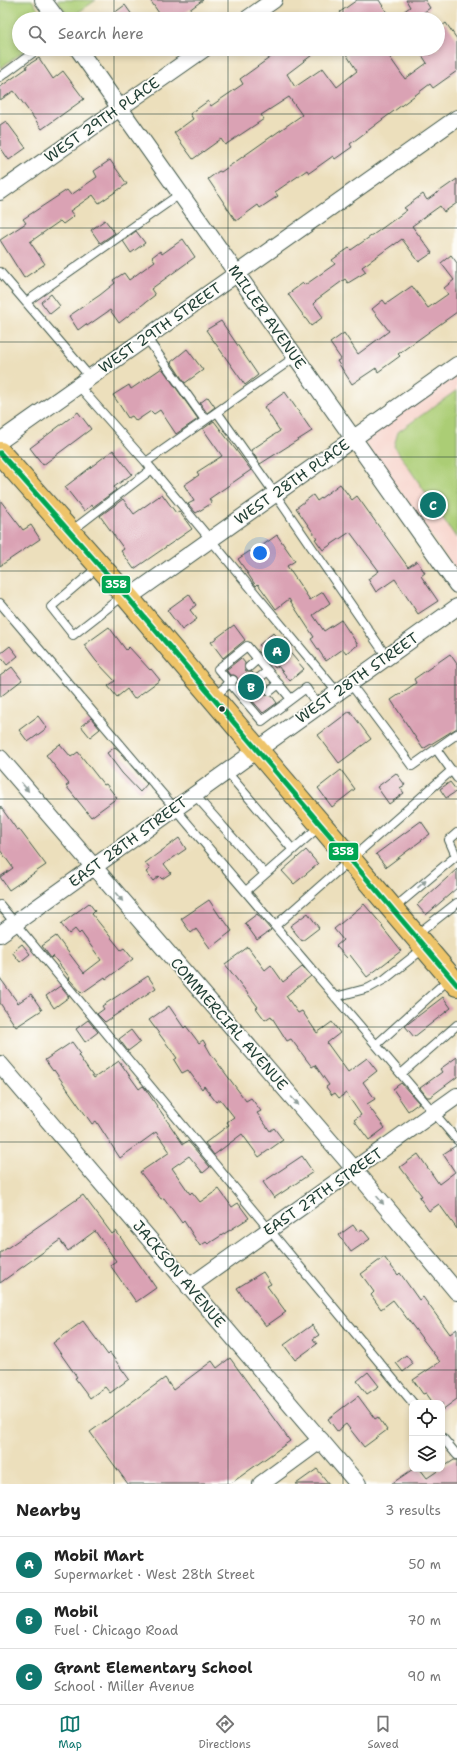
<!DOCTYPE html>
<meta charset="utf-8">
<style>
:root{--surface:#fff;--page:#f6f6f6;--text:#222;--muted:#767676;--line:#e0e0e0;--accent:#0f766e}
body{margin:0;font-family:"Shantell Sans",sans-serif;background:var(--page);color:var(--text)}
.controls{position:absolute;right:12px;bottom:12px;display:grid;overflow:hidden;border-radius:8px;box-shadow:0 2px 6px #0003}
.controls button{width:36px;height:36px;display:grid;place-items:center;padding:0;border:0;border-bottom:1px solid var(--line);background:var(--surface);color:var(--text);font:20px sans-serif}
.you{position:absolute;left:260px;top:553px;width:14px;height:14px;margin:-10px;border:3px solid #fff;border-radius:50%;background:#1a73e8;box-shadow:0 0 0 6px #1a73e833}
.badge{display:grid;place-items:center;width:26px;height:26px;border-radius:50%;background:var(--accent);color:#fff;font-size:13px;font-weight:700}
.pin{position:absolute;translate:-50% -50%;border:2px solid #fff;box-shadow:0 1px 4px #0006}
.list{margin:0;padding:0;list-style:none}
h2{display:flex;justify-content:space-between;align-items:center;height:52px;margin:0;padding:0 16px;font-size:17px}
h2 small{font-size:13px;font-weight:400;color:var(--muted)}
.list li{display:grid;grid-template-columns:26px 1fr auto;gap:12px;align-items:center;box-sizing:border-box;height:56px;padding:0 16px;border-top:1px solid var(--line)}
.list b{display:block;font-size:15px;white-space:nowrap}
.list p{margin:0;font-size:13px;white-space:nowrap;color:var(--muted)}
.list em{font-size:13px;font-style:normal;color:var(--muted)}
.icon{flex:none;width:22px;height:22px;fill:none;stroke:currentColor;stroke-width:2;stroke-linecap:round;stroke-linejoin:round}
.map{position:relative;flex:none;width:457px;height:1484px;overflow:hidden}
.search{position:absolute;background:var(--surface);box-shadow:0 2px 6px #0003;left:12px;right:12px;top:12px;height:44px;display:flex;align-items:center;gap:10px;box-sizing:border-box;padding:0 14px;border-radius:22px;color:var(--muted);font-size:15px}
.sheet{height:220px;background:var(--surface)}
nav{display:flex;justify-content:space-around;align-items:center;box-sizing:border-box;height:56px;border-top:1px solid var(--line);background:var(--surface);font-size:11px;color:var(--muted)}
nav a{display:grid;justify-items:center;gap:2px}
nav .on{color:var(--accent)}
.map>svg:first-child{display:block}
.built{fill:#f7d1c9}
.green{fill:#abcd75;stroke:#658554}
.building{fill:#daa2b4}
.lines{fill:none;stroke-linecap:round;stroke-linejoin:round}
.service-casing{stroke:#3e5548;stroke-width:10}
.minor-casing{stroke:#3e5548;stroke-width:18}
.primary-casing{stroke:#3e5548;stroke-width:24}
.service{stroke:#fff;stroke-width:8}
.minor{stroke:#fff;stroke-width:16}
.primary{stroke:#eec469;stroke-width:22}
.bus-1-casing{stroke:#fdfcf7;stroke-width:8}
.bus-1{stroke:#00a651;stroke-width:5}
.oneway{fill:#8f9e9a}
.grid{fill:none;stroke:#1f3d34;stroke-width:1;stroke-opacity:0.55}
.bus-dot{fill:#1f3d34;stroke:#fdfcf7;stroke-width:1.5}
.labels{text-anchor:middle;stroke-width:3.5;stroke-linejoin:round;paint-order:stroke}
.street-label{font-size:15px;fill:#1f3d34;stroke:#fdfcf7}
.line-badge{stroke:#fdfcf7;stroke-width:1.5}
.badge-label{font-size:11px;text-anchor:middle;font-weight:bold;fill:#fff}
</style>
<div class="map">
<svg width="457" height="1484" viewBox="0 0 457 1484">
<rect width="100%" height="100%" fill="#fdfcf7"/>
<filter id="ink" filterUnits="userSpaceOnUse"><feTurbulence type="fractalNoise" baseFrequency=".025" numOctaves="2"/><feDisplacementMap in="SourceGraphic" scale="8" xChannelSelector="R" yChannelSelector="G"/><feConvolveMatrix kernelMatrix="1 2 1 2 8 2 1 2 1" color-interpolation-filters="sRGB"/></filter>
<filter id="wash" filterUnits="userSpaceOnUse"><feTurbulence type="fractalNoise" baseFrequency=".012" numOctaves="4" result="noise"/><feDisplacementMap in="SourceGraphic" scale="16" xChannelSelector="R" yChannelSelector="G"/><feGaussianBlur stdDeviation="0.9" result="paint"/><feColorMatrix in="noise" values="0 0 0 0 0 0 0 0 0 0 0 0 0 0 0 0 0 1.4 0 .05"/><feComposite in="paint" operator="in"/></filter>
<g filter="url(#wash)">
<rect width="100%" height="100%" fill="#ecdfbc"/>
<path class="built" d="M457 371V572L362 438Z"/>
<path class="green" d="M0 0H32L44 19H19V49H27L0 68Z
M57 0H96L70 18Z
M457 390V539L394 446 398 432Z"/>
<g id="blocks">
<path class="building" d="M150 0H203L185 13 190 19H163Z
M357 0H379L391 19H345L340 12Z
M406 0H425L430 8 414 19H393L410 7Z
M125 5 135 19H106Z
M446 23 457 39V71L433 88 430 84 350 144 352 147 335 159 333 156 309 173 307 170 275 192 278 196 260 208 258 205 236 221 208 179 219 171 221 172 302 115 289 97 261 115 264 119 225 145 221 139 193 159 174 133 193 119 190 114 208 101 211 106 243 84 240 79 282 49H320L287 74 295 87 323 68 337 87 357 71 346 54 353 49H384L405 79 427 63 418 49H438V29Z
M39 58 53 79 63 71 84 99 42 129 14 91 0 100V87L27 68 26 66Z
M6 121 26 148 9 160 0 147V125Z
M110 160 127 184 99 203 93 195 70 211 74 216 63 224 60 221 30 242 45 264 24 278 0 240 26 223 23 219 67 190 71 195 97 177 94 171Z
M457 179V203L444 212 440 206 412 226 432 253 419 262 402 239 394 245V244L362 267 366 272 348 283 345 279 315 301 316 302 314 304 323 317 311 326 288 294 303 283 305 285 335 264 332 260 349 248 351 250 377 232 407 210 404 208 423 194 427 200Z
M105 220 115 233 100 243 91 230Z
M136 231 145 243 131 253 123 241Z
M183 239 195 257 151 289 155 295 119 323 110 310 87 326 86 324 78 330 69 316 100 295 115 283 113 280 124 273 129 280 155 261 152 257 160 251 162 254Z
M451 255 457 263V312L398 354 400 356 378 372 376 368 352 384 337 361 341 359 330 343 344 333 358 354 389 331 372 309 383 300 386 304 412 286 428 308 448 294 444 288 454 280 441 263Z
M51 294 60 306 50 314 41 302Z
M221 321 258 375 245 385 206 330Z
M187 349 203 370 185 383 171 362Z
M162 368 198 419 176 434 160 410 154 414 151 411 136 421 132 416 128 418 113 395 129 385 131 389Z
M285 392 312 431 260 464 251 450 280 431 264 407Z
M208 397 215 407 207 413 200 403Z
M78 412 91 429 43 465 30 448Z
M214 421 251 470 209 499 212 503 196 513 188 504 194 501 184 485 199 475 197 472 222 456 203 429Z
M113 450 132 474 114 487 116 490 93 507 92 505 84 511 65 487Z
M340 484 352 500 357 496 408 567 417 561 425 573 421 576 438 601 418 614 395 579 376 592 368 579 379 571 350 532 323 550 315 539 317 538 296 508 313 495 317 501Z
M162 494 176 513 179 511 192 529 134 569 121 551 124 549 100 516 123 499 134 514Z
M0 500 23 530 31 525 40 539 0 566Z
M277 535 295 561 287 566 310 600 323 592 330 603 313 615 324 631 341 620 358 645 346 653 343 649 326 661 311 639 314 637 289 599 276 609 258 584 256 586 238 559 250 551 252 553Z
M189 594 196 605 190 610 197 619 182 630 167 610Z
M234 625 245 640 223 658 211 642Z
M109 627 126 650 129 647 150 670 151 669 160 680 134 699 127 689 117 697 108 686 115 681 96 661 84 645Z
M273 633 304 669 290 681 278 666 275 668 269 660 271 658 259 645Z
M10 646 18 656 7 665 0 656V654Z
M450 654 457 664V728L423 749 391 700 416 683 414 679Z
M241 658 245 663V670L248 672H252L255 675V682L261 683 265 688 266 695 272 696 277 703 263 713 237 683V677L234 675H230L226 670Z
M12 667 22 680 0 697V676Z
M350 711 371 739 339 763 318 735Z
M38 716 47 728 28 742 19 730Z
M91 718 100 729 90 737 81 726Z
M60 744 71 757 78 752 104 785 106 784 117 798 91 817 66 786 69 784 46 755Z
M115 747 147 784 140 792 122 773 107 753Z
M341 770 355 789 332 807 318 788Z
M396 773 405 785 400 788 404 793 389 804 377 787Z
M450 782 457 791 446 798 440 789Z
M0 806 17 830 19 829 46 865 9 890 0 877 13 868 0 850Z
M421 821 430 834 386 867 376 854Z
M179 838 186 849 164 864 171 873 162 879 159 876 153 881 146 872 150 869 145 863Z
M306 850 318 864 294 884 282 871Z
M457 869V888L426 915 417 905Z
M209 900 221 918 222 917 232 931 210 948 196 929 191 933 181 919Z
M89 903 95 911 92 914 121 950 124 948 133 959 106 979 105 977 82 993 69 979 70 978 53 956 51 958 42 946 56 936 84 973 101 960 81 932 79 934 75 929 69 934 61 924Z
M364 904 383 926 382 927 401 951 367 977 350 955 347 958 336 946 343 940 334 929Z
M308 913 319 928 302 941 290 926Z
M257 914 271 930 257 940 245 923Z
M22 944 30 954 20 962 12 952Z
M248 947 265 970 271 965 283 982 302 967 311 976 286 996 298 1013 302 1011 317 1033 332 1022 340 1033 327 1043 348 1072 367 1058 377 1071 363 1082 375 1099 367 1104 385 1128 369 1140 354 1120 361 1115 346 1093 339 1098 335 1093 332 1095 326 1087 329 1085 315 1065 312 1067 291 1039 287 1041 271 1016 265 1020 256 1008 258 1007 225 964Z
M148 976 156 988 105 1022 97 1014 104 1009 102 1006Z
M0 978 18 1003 31 994 42 1010 16 1027 0 1003Z
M60 986 69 997 54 1008 46 996Z
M443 997 451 1008 414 1037 405 1026Z
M169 1006 184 1028 186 1026 199 1043 203 1040 211 1054 246 1101 251 1098 261 1111 257 1113 270 1131 274 1128 283 1140 259 1157 242 1134 214 1155 205 1143 229 1125 227 1122 234 1117 220 1099 216 1102 204 1086 202 1089 188 1070 182 1073 174 1060 177 1058 149 1020Z
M88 1020 98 1032 85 1042 76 1029Z
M131 1030 140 1042 128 1051 119 1039Z
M72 1042 80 1053 78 1055 94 1078 119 1061 139 1089 143 1086 144 1087 183 1144 188 1141 210 1167 203 1173 189 1156 172 1168 190 1194 192 1192 200 1202 219 1189 232 1207 238 1203 249 1218 208 1244 206 1242 200 1246 184 1221 182 1223 164 1198 161 1199 140 1172 170 1152 156 1132 120 1158 96 1121 92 1124 54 1070 53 1071 45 1060Z
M457 1057V1077L430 1097H427L420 1088 442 1072 440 1069Z
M401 1083 419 1103 408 1111 393 1089Z
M457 1145V1229L439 1204 429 1211 419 1197 422 1196 400 1167 418 1154 439 1184 455 1172 443 1154Z
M302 1156 313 1172 274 1198 263 1182Z
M83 1195 112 1234 116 1231 156 1288 136 1302 110 1265 116 1261 95 1231 68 1251 60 1240 0 1283V1253Z
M353 1225 358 1232 362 1229 370 1239 351 1252 339 1235Z
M384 1257 398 1275 400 1273 419 1300 423 1297 450 1334 457 1329V1399L442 1410V1403H433L426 1393 423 1394 413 1380 440 1362 393 1300 381 1309 371 1295 374 1292 361 1274Z
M263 1272 271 1284 267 1286 286 1312 266 1326 246 1300H245L237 1288Z
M83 1321 108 1355 110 1353 129 1379 110 1393 105 1387 90 1398 75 1378 77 1377 53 1343Z
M312 1325 319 1335 313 1339 317 1344 295 1360 284 1345Z
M406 1355 413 1364 403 1372 396 1363Z
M230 1358 290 1441 230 1484H128L90 1432 165 1378 173 1390 212 1361 217 1368Z
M368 1372 379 1386 367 1394 357 1381Z
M358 1396 375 1419 378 1417 387 1430 364 1447 346 1424 337 1431 328 1419Z
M454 1460H457V1484H391L413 1469H420L427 1478Z
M317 1469 329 1484H296Z"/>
</g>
</g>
<g filter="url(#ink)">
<use href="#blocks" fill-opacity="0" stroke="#3e5548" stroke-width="1"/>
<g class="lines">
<g class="service-casing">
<path id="service" d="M0 77 38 49
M0 272 90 377
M26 302 180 194
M146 337 205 420
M78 385 146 462 337 692
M217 412 275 494 387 657
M146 462 295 357
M70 532 152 469
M98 567 51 607 73 635 124 595
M0 603 457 1140
M249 667 258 659
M259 678 268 671
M350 683 412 766 457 734
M270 691 279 684
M214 697 233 680
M291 699 247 646 218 669 262 721 306 688 318 706
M436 749 457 778
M226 771 293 850
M194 794 265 874
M246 891 320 826
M0 905 413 1403
M393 909 456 856 449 840 457 833
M275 926 452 770
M415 936 457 903
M335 997 369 988 385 979 424 948
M376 1045 450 978
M401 1074 457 1025
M442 1437 457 1455"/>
</g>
<g class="minor-casing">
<path id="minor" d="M43 0 57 19
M247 19 274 0
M78 49 457 585
M0 192 204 49
M0 441 457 118
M128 598 457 365
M0 758 355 1170 457 1292
M0 934 457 607
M0 1064 358 1484
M189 1287 457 1096
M261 1484 321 1440"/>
</g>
<g class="primary-casing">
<path id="primary" d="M0 453 128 598 457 985"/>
</g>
<use href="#service" class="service"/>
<use href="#minor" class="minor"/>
<use href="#primary" class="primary"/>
<g class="bus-1-casing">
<path id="bus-1" d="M0 453 128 598 457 985"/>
</g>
<use href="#bus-1" class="bus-1"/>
</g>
<defs><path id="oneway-solid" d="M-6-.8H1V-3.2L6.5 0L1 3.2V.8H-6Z"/></defs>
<g class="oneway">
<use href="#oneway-solid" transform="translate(25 787) rotate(50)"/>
<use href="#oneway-solid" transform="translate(422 884) rotate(-40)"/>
<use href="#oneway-solid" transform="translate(119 897) rotate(49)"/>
<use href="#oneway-solid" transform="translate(295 1101) rotate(49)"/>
<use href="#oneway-solid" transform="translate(380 1200) rotate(50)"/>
</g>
</g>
<path class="grid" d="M114 0V19M228 0V19M343 0V19M114 49V1484M228 49V1484M343 49V1484M0 114H457M0 228H457M0 342H457M0 457H457M0 571H457M0 685H457M0 799H457M0 913H457M0 1027H457M0 1142H457M0 1256H457M0 1370H457"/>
<circle class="bus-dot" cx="222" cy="709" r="3.5"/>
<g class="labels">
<g class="street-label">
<text transform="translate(102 120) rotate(-35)" y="5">WEST 29TH PLACE</text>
<text transform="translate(267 317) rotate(55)" y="5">MILLER AVENUE</text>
<text transform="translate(160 328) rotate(-35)" y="5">WEST 29TH STREET</text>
<text transform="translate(292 482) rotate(-35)" y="5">WEST 28TH PLACE</text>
<text transform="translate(357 678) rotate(-35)" y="5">WEST 28TH STREET</text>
<text transform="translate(128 842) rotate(-36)" y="5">EAST 28TH STREET</text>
<text transform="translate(229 1024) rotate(49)" y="5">COMMERCIAL AVENUE</text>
<text transform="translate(323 1192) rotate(-35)" y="5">EAST 27TH STREET</text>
<text transform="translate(179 1274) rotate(50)" y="5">JACKSON AVENUE</text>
</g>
</g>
<g class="line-badge">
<rect x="101" y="575" width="30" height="19" rx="4" fill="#00a651"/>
<rect x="328" y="842" width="31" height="19" rx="4" fill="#00a651"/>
</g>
<g class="badge-label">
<text x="116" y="588">358</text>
<text x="343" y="855">358</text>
</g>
</svg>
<div class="controls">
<button><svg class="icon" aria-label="locate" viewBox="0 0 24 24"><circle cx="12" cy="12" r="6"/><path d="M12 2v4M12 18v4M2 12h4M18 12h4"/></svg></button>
<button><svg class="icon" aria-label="layers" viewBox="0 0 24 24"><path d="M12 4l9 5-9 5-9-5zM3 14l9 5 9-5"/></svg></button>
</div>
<div class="you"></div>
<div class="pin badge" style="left:277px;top:651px">A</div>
<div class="pin badge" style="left:251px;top:687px">B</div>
<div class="pin badge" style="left:433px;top:505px">C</div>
<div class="search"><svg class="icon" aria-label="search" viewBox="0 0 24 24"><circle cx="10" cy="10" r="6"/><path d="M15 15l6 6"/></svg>Search here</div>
</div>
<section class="sheet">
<h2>Nearby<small>3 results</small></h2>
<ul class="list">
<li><span class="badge">A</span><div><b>Mobil Mart</b><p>Supermarket · West 28th Street</p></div><em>50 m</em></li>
<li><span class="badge">B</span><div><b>Mobil</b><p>Fuel · Chicago Road</p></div><em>70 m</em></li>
<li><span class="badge">C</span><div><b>Grant Elementary School</b><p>School · Miller Avenue</p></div><em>90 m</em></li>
</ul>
</section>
<nav>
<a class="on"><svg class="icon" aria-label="map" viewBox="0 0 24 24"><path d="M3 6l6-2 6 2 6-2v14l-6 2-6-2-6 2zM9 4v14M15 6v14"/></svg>Map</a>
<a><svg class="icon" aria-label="directions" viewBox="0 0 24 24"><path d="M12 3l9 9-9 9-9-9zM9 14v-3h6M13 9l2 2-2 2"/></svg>Directions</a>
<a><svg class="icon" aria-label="saved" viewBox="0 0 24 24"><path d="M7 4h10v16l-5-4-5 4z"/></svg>Saved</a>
</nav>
